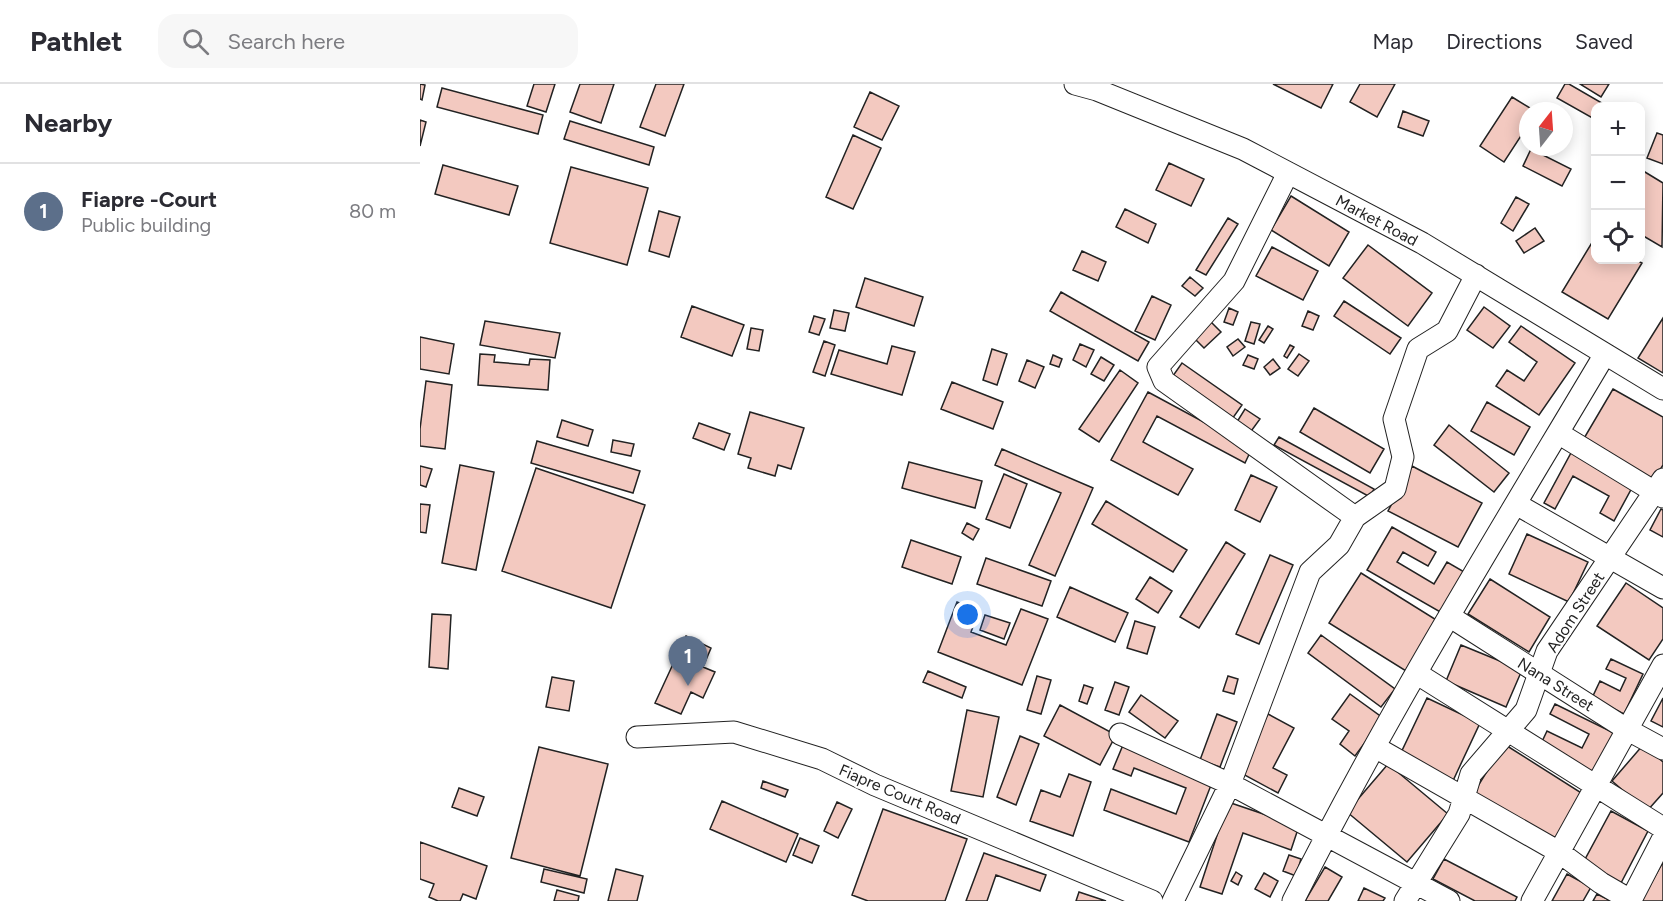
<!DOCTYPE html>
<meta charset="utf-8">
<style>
:root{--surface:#fff;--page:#f7f7f7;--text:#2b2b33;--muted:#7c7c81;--line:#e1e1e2;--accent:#111827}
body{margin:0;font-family:Figtree,sans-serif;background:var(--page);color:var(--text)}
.controls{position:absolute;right:18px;top:18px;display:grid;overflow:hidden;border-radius:12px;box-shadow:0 3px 15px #0003}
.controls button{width:54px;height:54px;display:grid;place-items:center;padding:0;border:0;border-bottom:2px solid var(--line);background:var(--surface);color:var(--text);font:30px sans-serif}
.compass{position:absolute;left:1099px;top:18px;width:54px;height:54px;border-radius:50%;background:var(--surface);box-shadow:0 3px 15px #0003;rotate:17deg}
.you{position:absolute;left:548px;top:531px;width:21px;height:21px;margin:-15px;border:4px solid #fff;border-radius:50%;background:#1a73e8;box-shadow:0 0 0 9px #1a73e833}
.badge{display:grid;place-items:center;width:39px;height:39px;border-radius:50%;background:var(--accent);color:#fff;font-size:20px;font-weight:700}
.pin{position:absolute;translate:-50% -50px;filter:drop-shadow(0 2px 3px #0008)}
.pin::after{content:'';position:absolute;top:32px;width:21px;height:18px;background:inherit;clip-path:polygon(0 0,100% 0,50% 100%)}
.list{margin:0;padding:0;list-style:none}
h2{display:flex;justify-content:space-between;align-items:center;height:78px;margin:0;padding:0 24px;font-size:26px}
h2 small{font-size:20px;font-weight:400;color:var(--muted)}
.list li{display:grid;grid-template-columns:39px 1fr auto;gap:18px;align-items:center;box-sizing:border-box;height:96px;padding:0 24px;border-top:2px solid var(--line)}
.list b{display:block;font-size:22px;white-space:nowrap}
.list p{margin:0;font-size:20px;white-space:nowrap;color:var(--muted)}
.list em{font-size:20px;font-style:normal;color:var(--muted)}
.icon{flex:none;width:33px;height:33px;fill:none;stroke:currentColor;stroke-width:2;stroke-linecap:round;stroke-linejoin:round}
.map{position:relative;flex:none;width:1243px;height:817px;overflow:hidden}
header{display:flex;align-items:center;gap:36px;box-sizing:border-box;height:84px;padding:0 30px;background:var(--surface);border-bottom:2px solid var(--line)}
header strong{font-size:28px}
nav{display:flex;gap:33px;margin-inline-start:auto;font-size:21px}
.search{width:420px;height:54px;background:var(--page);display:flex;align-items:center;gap:15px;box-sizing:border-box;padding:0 21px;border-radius:18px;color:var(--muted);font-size:22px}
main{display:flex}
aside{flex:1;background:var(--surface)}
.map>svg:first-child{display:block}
.building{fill:#f3c9c0;stroke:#222;stroke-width:1.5}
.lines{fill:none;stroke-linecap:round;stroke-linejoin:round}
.minor-casing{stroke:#222;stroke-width:23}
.minor{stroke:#fff;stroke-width:21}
.labels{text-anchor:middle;stroke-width:4.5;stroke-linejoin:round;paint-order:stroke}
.street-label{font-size:16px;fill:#222;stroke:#fff}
</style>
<header>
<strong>Pathlet</strong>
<div class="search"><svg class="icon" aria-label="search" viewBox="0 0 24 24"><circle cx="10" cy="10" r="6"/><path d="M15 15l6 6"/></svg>Search here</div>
<nav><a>Map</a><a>Directions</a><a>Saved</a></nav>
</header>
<main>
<aside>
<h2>Nearby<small></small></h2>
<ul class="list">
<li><span class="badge" style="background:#5c6f8a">1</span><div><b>Fiapre -Court</b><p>Public building</p></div><em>80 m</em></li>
</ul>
</aside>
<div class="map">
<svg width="1243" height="817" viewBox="0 0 1243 817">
<rect width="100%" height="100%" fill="#fff"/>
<path class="building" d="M0 0 5 1 2 16 0 15Z
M114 0H135L126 28 107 22Z
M160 0H194L181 39 150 28Z
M236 0H264L245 52 220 43Z
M853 0H913L901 24Z
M940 0H975L957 33 930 18Z
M1145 0H1149L1187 22H1176V36L1137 14Z
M1160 0H1189L1181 13Z
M22 4 123 31 118 50 17 23Z
M450 8 479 22 462 56 434 43Z
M1092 13 1115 27H1108V41L1084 78 1060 62Z
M983 27 1009 37 1003 52 978 43Z
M0 36 6 38 0 62Z
M150 37 234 63 229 81 144 55Z
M1237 49 1243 51V80L1227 74Z
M433 51 461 64 433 125 406 113Z
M1111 65 1151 85 1142 102 1103 82Z
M749 79 784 95 771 122 736 106Z
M23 81 98 102 89 131 15 110Z
M151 83 228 104 207 181 130 159Z
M1220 85 1243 99 1242 163 1220 150Z
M871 112 929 148 909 182 851 146Z
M1096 113 1109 120 1093 147 1081 139Z
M705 125 736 140 728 159 696 143Z
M239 127 260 133 249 173 229 167Z
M808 134 818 140 786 191 776 186Z
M1115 144 1124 157 1104 169 1096 157Z
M1176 152V176H1216L1222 179 1188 235 1142 208Z
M948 161 1012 209 988 242 923 194Z
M852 163 898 187 883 216 836 192Z
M662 167 686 178 678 197 653 186Z
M770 193 783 204 775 212 762 202Z
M445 194 503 213 494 242 436 223Z
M641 208 729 258 718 277 630 227Z
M732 212 751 221 735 256 715 247Z
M924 217 981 254 970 270 914 232Z
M272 222 324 241 312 272 261 253Z
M1064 223 1090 242 1073 264 1047 246Z
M809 224 818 228 813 241 804 238Z
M414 226 429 229 425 247 410 244Z
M888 227 899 232 893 246 882 242Z
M394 232 405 235 399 251 389 248Z
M1243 234V289L1218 274Z
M789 236 801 248 784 264 772 252Z
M65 237 140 249 135 274 60 261Z
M831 238 840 240 834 260 825 257Z
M848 242 853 245 844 259 839 256Z
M1101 242 1155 279 1119 331 1076 302 1087 286 1104 297 1117 278 1089 258Z
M331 244 343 246 339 267 327 265Z
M0 253 34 260 29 290 0 285Z
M818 255 825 263 813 272 807 263Z
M404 257 415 261 405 292 393 288Z
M660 260 674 266 666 283 653 276Z
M870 261 874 263 867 274 864 272Z
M472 262 495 268 482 311 411 290 419 266 467 280Z
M572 265 587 270 577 301 563 296Z
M60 270 75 271 74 278 109 281 110 275 130 276 128 306 58 301Z
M879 270 889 277 878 292 868 285Z
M633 271 642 275 639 283 630 280Z
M828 271 838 275 834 285 823 281Z
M681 273 694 281 684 297 671 290Z
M853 275 860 284 850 291 844 283Z
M607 276 624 283 615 304 599 297Z
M762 279 822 321 810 338 750 296Z
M700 286 718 299 679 358 659 345Z
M6 297 32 301 25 365 0 362V345Z
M532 298 583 318 573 345 521 325Z
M1193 305 1243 333V381L1234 396 1163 356Z
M728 308 832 364 825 379 737 332 723 358 773 385 758 411 691 376Z
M1067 318 1110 343 1094 371 1051 347Z
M894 324 964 365 950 389 880 348Z
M825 325 840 335 829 350 815 341Z
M330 328 384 344 371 385 358 381 355 392 328 384 331 374 318 370Z
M142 336 173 346 168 362 137 353Z
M279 339 310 350 304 366 273 354Z
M1029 341 1089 389 1074 408 1014 361Z
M859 353 954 405 950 413 854 361Z
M193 356 214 360 211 372 191 368Z
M117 357 220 387 213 409 111 379Z
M582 365 673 404 635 492 609 481 641 409 575 381Z
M1152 367 1214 400 1194 437 1180 429 1189 412 1153 392 1135 425 1124 419Z
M489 378 562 397 555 424 482 404Z
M40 381 74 388 56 486 22 479Z
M0 382 12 385 6 403 0 401Z
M992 382 1062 419 1038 463 968 427Z
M116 384 225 421 191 524 82 487Z
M584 390 607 400 590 444 566 435Z
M831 391 857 403 840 438 815 426Z
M686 417 767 466 753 488 672 440Z
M0 420 10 421 6 449 0 448Z
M1241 425 1243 426V453L1230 446Z
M547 439 559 445 553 456 542 449Z
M972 443 1016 468 1008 482 983 468 977 478 1014 500 1027 478 1046 489 1022 529 947 486Z
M1107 450 1168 478 1149 518 1089 490Z
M491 456 541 473 532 500 482 483Z
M806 458 825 470 779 544 760 533Z
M850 471 873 481 839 560 816 550Z
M566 474 631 497 622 522 557 500Z
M941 489 1018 537 986 587 909 539Z
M730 493 752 507 738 529 716 515Z
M1070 495 1130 533 1109 568 1048 530Z
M1206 499 1243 524V555L1229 576 1177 542Z
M650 503 708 529 695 558 637 533Z
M537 518 559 527 551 548 586 561 601 525 628 535 602 601 518 568Z
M12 530 31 531 28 585 9 583Z
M565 531 590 539 584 555 560 546Z
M715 537 735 543 727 570 707 564Z
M901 551 975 605 961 623 888 569Z
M266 552 291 564 283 583 295 588 283 614 271 608 261 630 235 619Z
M1041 561 1102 586 1086 623 1026 597Z
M1191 575 1223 590 1204 630 1172 614 1180 597 1200 607 1206 594 1186 585Z
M508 587 546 603 542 614 503 598Z
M617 592 631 596 621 630 607 626Z
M808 592 818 595 814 610 803 607Z
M132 593 154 597 149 627 126 623Z
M695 598 709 603 699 631 685 626Z
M664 601 673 604 667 620 659 617Z
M930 610 963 634 935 672 920 660 929 647 912 635Z
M721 611 758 637 745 654 709 628Z
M1007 614 1060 639 1031 701 978 675Z
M1243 614V643L1231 637Z
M1135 620 1194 649 1174 690 1119 664 1127 647 1162 664 1169 650 1130 630Z
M640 621 696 651 680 681 624 652Z
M547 626 579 633 563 713 531 707Z
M797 630 817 638 800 683 780 676Z
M848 630 874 644 853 684 867 691 858 709 819 688Z
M600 652 619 660 596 721 577 713Z
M1084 660 1163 710 1132 760 1053 710Z
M703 661 793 696 769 758 684 726 691 705 756 730 766 704 714 684 711 692 693 685Z
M1223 661 1243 678V709L1227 727 1192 697Z
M119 663 188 680 160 792 91 774Z
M968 680 1028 730 987 778 927 728Z
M649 690 671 698 653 752 610 737 621 706 640 713Z
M343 697 368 706 365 713 341 704Z
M39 704 64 713 57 732 32 723Z
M302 717 378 750 366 778 290 745Z
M417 718 432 725 418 754 404 747Z
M808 718 879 742 871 766 823 749 802 810 780 803Z
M463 725 547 755 525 817H448L432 811Z
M1191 727 1228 747 1201 799 1163 779Z
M380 754 399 762 392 779 373 771Z
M0 758 67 782 56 815 43 810 40 817H18L9 813 14 800 0 795Z
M564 769 626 791 620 807 576 791 567 817H546Z
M869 771 881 775 876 792 863 787Z
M1024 775 1097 813 1095 817H1055L1013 795Z
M1243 778V817H1221Z
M905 783 922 793 908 817H885Z
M124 785 167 795 164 809 121 798Z
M196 785 223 792 217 817H188Z
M816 788 822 792 818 801 811 797Z
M844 789 858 797 850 813 835 805Z
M1147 790 1171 803 1163 817H1132Z
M944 804 965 814 963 817H938Z
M137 806 159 812 158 817H134Z
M659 808 686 817H656Z
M1177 810 1191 817H1173Z"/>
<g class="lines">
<g class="minor-casing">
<path id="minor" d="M655 0 677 6 823 65 1002 159 1243 305
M868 89 814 197 738 283 744 297 935 433
M1138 349 1243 413
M1096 420 1243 504
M1029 532 1208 646 1243 665
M996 589 1243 744
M700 650 810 700 1029 817
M217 653 314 648 402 675 455 701 732 817
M955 663 1139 768 1181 799 1212 817
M1211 816 1243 754
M753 817 810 700 890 488 919 461 935 433 975 405 983 373 974 335 998 265 1027 247 1056 191
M873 817C967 629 1078 450 1185 270
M985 817 1039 730 1051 690 1106 626 1127 567 1243 395
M1112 817 1243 581"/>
</g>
<use href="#minor" class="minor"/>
</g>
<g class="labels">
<g class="street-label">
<text transform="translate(957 136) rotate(28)" y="6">Market Road</text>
<text transform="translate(1155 528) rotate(-57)" y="6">Adom Street</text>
<text transform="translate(1136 600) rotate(32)" y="6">Nana Street</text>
<text transform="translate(480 710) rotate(23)" y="6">Fiapre Court Road</text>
</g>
</g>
</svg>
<div class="controls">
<button>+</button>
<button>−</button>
<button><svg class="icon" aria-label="locate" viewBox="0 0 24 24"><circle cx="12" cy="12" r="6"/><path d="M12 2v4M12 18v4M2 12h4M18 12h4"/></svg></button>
</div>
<svg class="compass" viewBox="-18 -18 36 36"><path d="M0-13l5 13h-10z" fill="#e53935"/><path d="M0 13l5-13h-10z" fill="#7c7c81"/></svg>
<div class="you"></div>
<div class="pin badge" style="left:268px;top:602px;background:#5c6f8a">1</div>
</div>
</main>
